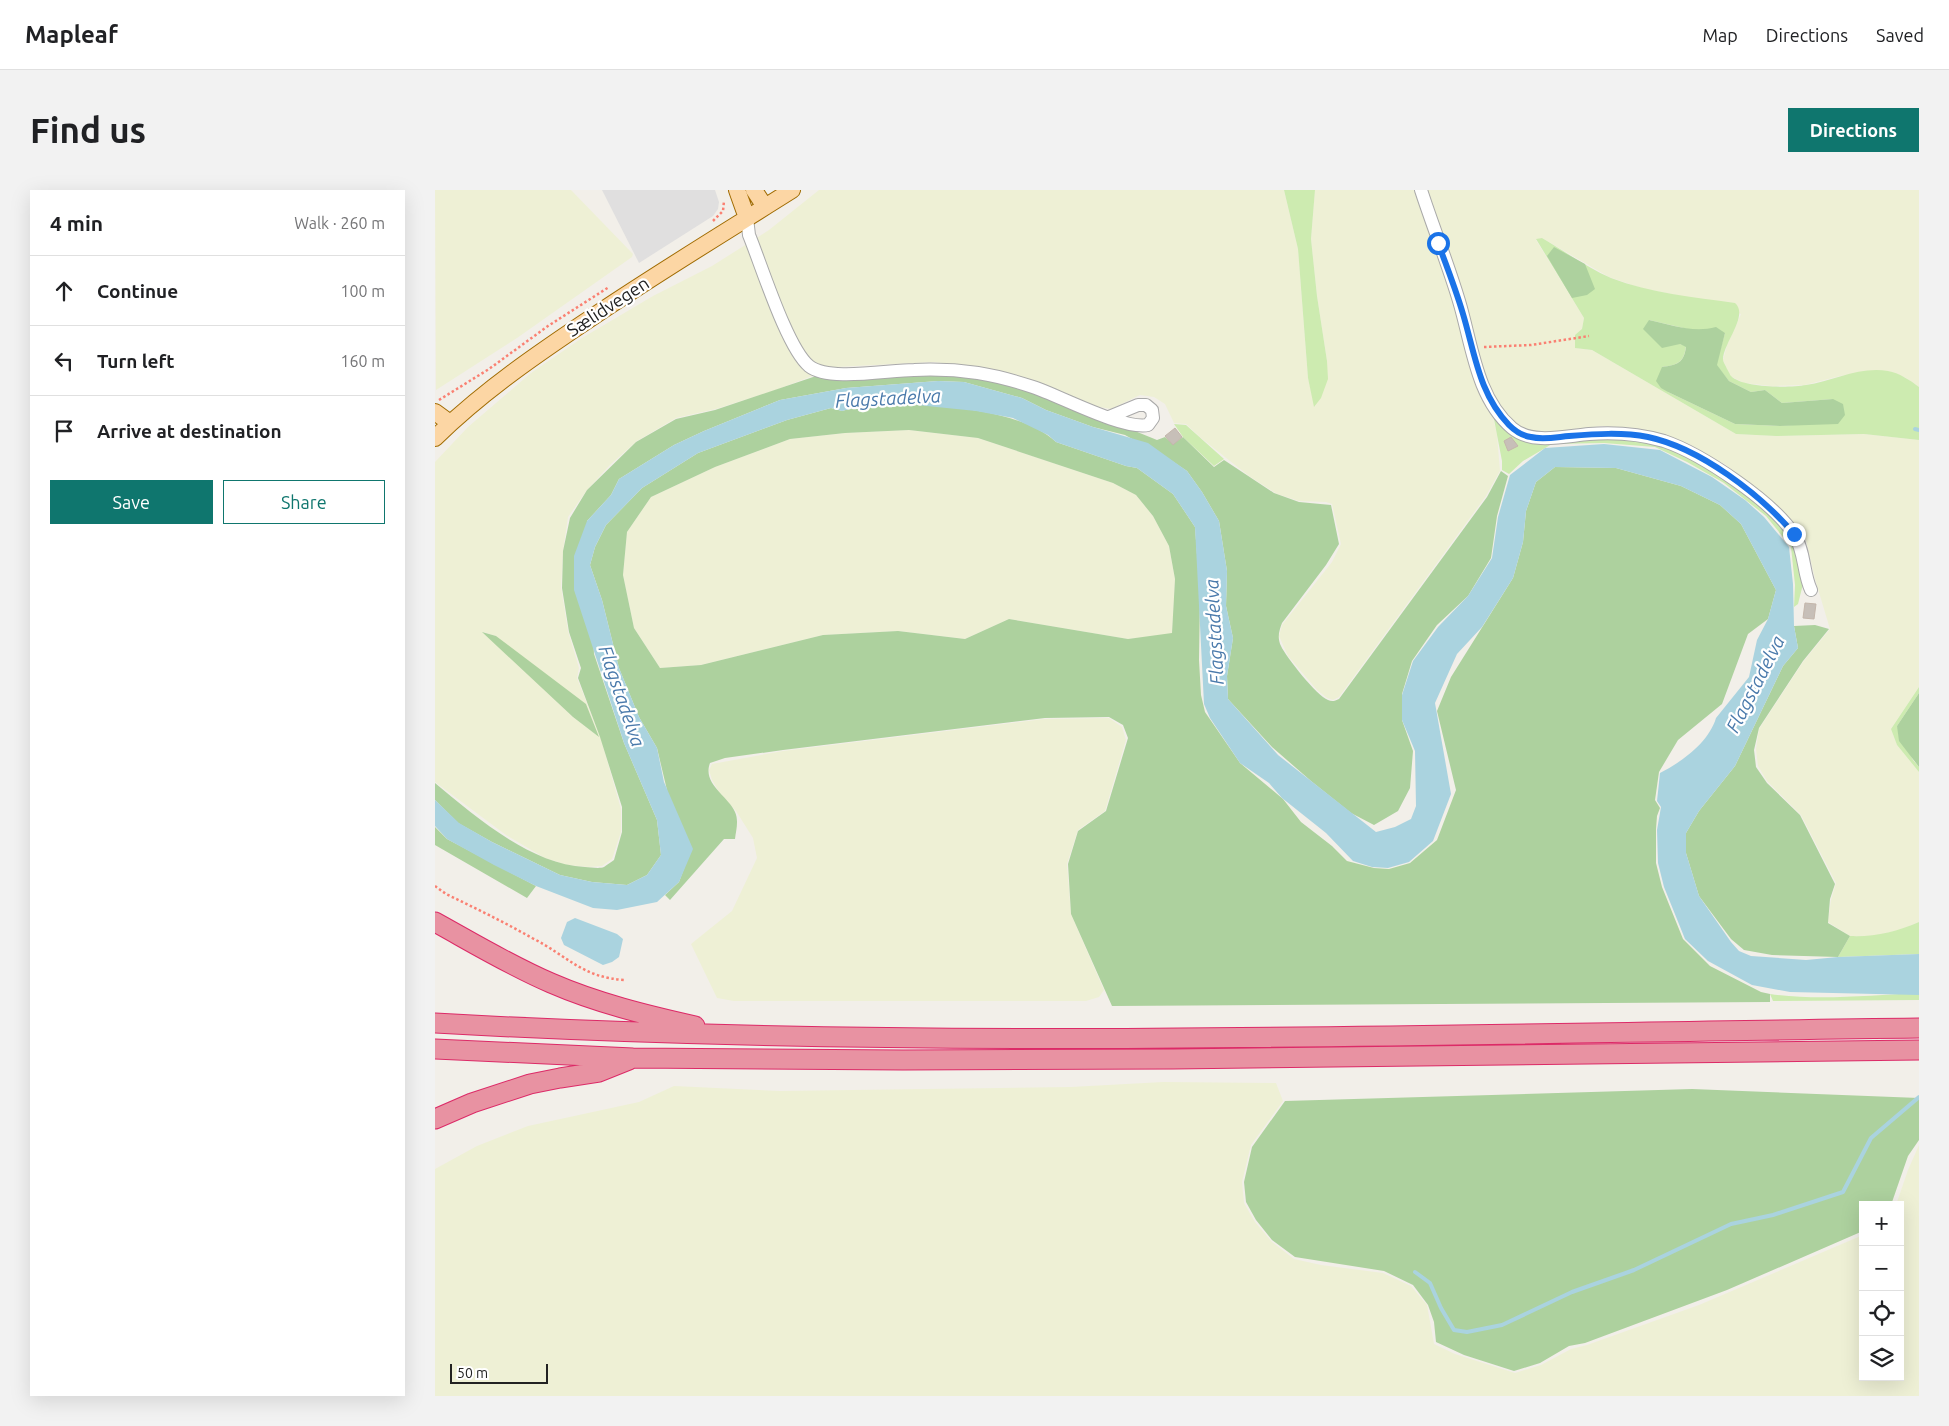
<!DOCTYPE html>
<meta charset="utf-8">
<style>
:root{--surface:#fff;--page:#f2f2f2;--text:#202124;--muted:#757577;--line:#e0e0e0;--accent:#0f766e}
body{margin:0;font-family:Ubuntu,sans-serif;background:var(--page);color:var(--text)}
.controls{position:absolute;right:15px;bottom:15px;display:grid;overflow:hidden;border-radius:0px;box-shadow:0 5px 20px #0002}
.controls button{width:45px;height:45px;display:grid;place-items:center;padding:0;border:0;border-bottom:1px solid var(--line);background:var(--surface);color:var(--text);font:25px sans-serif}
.scale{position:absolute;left:15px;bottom:12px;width:98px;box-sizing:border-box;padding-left:5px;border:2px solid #222;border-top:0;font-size:14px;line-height:18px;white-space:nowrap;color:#222;-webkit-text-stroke:4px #fff;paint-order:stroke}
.stop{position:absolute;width:15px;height:15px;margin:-11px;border:4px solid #1a73e8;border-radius:50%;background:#fff}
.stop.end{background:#1a73e8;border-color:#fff;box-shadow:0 1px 5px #0008}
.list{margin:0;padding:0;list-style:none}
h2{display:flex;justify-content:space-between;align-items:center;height:65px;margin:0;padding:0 20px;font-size:21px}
h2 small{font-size:16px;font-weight:400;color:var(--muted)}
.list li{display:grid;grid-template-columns:32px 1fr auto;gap:15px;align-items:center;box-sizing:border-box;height:70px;padding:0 20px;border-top:1px solid var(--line)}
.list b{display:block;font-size:19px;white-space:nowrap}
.list em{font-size:16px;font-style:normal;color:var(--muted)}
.actions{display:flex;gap:10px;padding:15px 20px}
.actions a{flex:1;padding:11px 0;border:1px solid var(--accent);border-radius:0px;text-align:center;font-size:18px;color:var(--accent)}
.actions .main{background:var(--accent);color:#fff}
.icon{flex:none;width:28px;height:28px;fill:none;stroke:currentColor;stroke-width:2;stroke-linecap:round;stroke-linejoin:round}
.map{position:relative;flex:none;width:1484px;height:1206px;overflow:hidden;border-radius:0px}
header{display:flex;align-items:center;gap:30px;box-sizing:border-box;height:70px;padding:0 25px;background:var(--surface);border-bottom:1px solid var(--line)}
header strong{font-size:24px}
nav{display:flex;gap:28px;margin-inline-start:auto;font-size:18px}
.intro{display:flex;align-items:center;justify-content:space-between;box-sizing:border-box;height:120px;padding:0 30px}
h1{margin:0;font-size:35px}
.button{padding:12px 22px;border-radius:0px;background:var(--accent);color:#fff;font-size:18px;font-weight:700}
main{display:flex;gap:30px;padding:0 30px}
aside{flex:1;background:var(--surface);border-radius:0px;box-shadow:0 5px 20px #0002}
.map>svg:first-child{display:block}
.residential{fill:#e0dfdf}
.farmland{fill:#eef0d5;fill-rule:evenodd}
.grass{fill:#cdebb0;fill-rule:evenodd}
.forest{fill:#add19e;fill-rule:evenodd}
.water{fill:#aad3df}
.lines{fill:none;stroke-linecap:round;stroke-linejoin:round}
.stream{stroke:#aad3df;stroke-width:4}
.building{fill:#c7bfb8;stroke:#c4b6ab}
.minor-casing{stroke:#a9a9a9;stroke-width:14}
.major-casing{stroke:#a06b00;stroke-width:18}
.highway-casing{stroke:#dc2a67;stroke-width:21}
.path{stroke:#fa8072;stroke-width:2.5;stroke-dasharray:2.5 2.5;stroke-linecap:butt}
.minor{stroke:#fff;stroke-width:12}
.major{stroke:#fcd6a4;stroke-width:16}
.highway{stroke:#e892a2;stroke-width:19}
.route{stroke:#1a73e8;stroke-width:6}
.labels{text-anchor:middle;stroke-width:4.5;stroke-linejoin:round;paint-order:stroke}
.street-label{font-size:18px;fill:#222;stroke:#fff}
.water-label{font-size:19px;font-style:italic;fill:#4a7aab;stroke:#fff}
</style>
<header>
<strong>Mapleaf</strong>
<nav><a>Map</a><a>Directions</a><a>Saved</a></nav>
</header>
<div class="intro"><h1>Find us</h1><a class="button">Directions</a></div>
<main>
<aside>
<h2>4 min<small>Walk · 260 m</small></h2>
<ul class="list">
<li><svg class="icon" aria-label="ahead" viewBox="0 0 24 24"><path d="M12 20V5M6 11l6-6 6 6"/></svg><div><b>Continue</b></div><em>100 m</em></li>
<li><svg class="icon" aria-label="left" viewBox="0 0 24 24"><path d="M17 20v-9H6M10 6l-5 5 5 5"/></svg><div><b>Turn left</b></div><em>160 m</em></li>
<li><svg class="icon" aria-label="arrive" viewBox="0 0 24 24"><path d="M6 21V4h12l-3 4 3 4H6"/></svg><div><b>Arrive at destination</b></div></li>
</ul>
<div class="actions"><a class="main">Save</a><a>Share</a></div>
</aside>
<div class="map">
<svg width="1484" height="1206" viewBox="0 0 1484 1206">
<rect width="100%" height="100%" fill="#f2efe9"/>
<path class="residential" d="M167 0H280L284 12 283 19 278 26 204 73Z"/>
<path class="farmland" d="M0 0H136L198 64 197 67 82 148 1 200Z
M384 0H849L863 59 873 188 880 217 892 171 882 106 876 49 880 0H1484V197L1471 188 1453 181 1429 182 1405 186 1370 195 1336 196 1309 193 1295 186 1288 170 1292 155 1306 124 1246 106 1206 98 1174 87 1107 48 1101 50 1149 128 1147 139 1140 158 1157 160 1301 244 1341 246 1429 244 1484 250V497L1456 539 1462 555 1484 582V732L1465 740 1434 747 1415 746 1393 732 1396 710 1401 693 1366 625 1332 591 1323 576 1321 559 1324 539 1368 472 1395 439 1380 389 1371 350 1347 320 1291 275 1256 255 1224 243 1199 238 1167 236 1104 243 1091 242 1057 222 1062 245 1065 281 1051 306 904 507 898 510 892 508 882 500 853 466 844 446 847 435 897 372 906 354 897 314 891 312 864 311 842 304 814 286 766 248 751 234 739 233 730 214 719 207 705 205 676 219 659 216 630 203 578 186 545 177 498 172 401 177 338 201 281 219 241 228 202 251 175 275 152 300 133 327 128 361 126 397 133 441 144 478 142 488 166 549 186 619V642L177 669 167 676 153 677 132 675 110 668 71 645 0 592V272L33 237 96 183 147 148 218 106 277 76 334 40ZM48 442 61 446 163 546 138 527Z
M474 240 543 248 678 293 701 305 718 326 734 356 740 389 737 444 693 449 574 429 530 449 463 441 388 445 266 475 225 478 199 438 188 385 192 342 216 307 280 277 355 249 410 243Z
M674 528 687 537 691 550 670 621 643 640 632 674 636 724 669 800 664 807 651 811H299L282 808 256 754 297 721 322 668 318 648 301 621 284 602 277 590 274 580 277 574 348 561 609 529Z
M728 892 841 893 848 911 816 955 807 992 809 1013 820 1032 837 1052 859 1069 886 1075 948 1083 976 1096 992 1115 999 1154 1020 1164 1080 1183 1106 1175 1136 1159 1152 1155 1264 1115 1428 1045V1187H1465V1015H1461L1473 980 1484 955V1206H0V979L42 956 93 936 204 912 239 896 345 901 636 897Z"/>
<path class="grass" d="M849 0H880L876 49 882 106 892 171 893 189 886 208 879 217 873 188 863 59Z
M1107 48C1129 61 1153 78 1176 88 1216 103 1258 107 1300 113 1314 125 1289 152 1288 169 1288 172 1291 176 1292 179 1293 180 1295 185 1296 186 1308 198 1354 198 1371 195 1398 191 1425 176 1453 181 1464 183 1475 190 1484 197V250L1429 244 1341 246 1301 244 1157 160 1140 158V145L1147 139 1149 128 1101 49ZM1214 130 1257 140 1290 143 1281 175 1294 191 1316 202 1330 200 1347 213 1398 209 1358 235 1345 236 1300 234 1233 202 1227 177C1242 175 1249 173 1251 156L1245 154Z
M1058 224 1088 250 1219 248 1304 294 1358 348 1369 390 1363 414 1359 417 1360 395 1356 357 1331 326 1289 293 1252 272 1220 257 1169 253 1117 254 1088 271 1074 284 1067 280V271Z
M739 234 751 235 789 269 779 276 748 247Z
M1484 497V503L1462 536 1478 570 1484 577V582L1462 555 1456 539Z
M1484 732V764L1403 767 1415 746C1440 747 1461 742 1484 732Z
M1484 803V810L1338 811 1335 804C1384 811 1435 805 1484 803Z"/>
<path class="forest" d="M1119 57 1150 74 1160 99 1152 105 1137 108 1112 66Z
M1214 130C1237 135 1258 143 1281 137L1290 143 1282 175 1294 191 1316 202 1330 200 1347 213 1398 209 1408 214 1410 225 1403 234 1345 236 1300 234 1233 202 1226 198 1221 191 1227 177C1242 175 1249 173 1251 157L1245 154 1227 158 1208 139Z
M387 184 553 186 658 224 722 250 730 247 738 254 748 247 779 277 789 270 839 303 864 312 896 315 904 354 891 375 847 433C844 441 842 448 846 456 851 467 882 506 893 510 897 512 900 511 904 509L1052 307 1066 281 1073 286 1062 326 1056 368 1033 406 1002 435 977 471 967 504V530L978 561 975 598 963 621 939 635 916 623 876 591 837 557 793 509 792 486 798 448 791 416 792 381 784 331 767 302 752 281 737 271 690 245 658 237 611 220 587 208 529 192 503 191 411 198 345 210 269 241 239 255 184 289 176 305 152 331 159 464 189 553 222 630 226 665 212 685 192 695 157 692 125 685 57 652 23 633 0 610V593C41 627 95 674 150 677 155 677 164 679 169 677 172 675 176 672 179 670L187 642V617L165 547 143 488 146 478 134 442 127 398 128 361 135 328 152 300 201 252 241 229 280 220Z
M443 211C494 216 583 216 621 252L691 276 702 278 738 304 760 337 765 406 764 470 766 505 770 522 805 573 848 609 866 632 897 656 912 671 939 678 954 679 975 673 1002 650 1021 600 1002 521 1016 487 1078 388 1088 352 1091 321 1101 292 1120 277 1181 278 1246 296 1285 315 1306 334 1341 400 1333 429 1313 444 1287 514 1243 550 1224 582 1220 610 1225 618 1222 626 1221 639V673L1227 697 1248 749 1275 776 1326 802 1335 804V812L677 816 636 724 633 674 643 641 671 621 693 548 688 535 674 527 610 528 348 560 290 568 275 573C267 594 293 606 300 622 304 631 301 640 300 649H289L235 710 230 705 244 692 250 676 222 558 204 527 184 478 167 410 155 375 160 357 171 335 207 298 263 263 352 230 396 218 407 221ZM474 240 543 248 678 293 701 305 718 326 734 356 740 389 737 443 693 449 574 429 530 449 463 441 388 445 266 475 225 478 199 438 188 385 192 342 216 307 280 277 355 249 410 243Z
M1380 435 1394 439 1368 471 1324 538 1319 560 1321 577 1332 593 1365 625 1400 694 1395 709 1393 733 1415 746 1403 767 1337 765 1309 760 1296 749 1264 706 1251 663V643L1264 621 1300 576 1348 476 1363 458 1359 436Z
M47 442 61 446 151 514 164 547 138 527Z
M1484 503V577L1464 551 1462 536Z
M0 637 12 649 101 696 92 708 0 655Z
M1257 899 1484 908V950L1473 966 1456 1015H1428V1041L1292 1100 1150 1153 1134 1156 1105 1173 1079 1181 1029 1165 1001 1152 999 1132 993 1115 978 1095 949 1081 860 1067 837 1050 821 1030 811 1012 809 992 817 957 850 911Z"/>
<path class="water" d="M503 191 529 192 587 208 611 220 658 237 713 253 752 281 767 302 784 331 792 381 791 416 798 448 792 486 793 509 843 565 941 642 960 637 976 629 981 616 980 561 967 530V505L978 471 1003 437 1033 406 1057 368 1063 327 1075 285 1110 258 1169 254 1225 260 1277 287 1310 310 1329 327 1354 357 1358 394 1359 436 1363 458 1348 476 1300 576 1264 621 1251 643V663L1264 706 1296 752 1304 761 1316 766 1371 770 1403 767 1484 764V805L1355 802 1317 795 1273 771 1250 749 1229 697 1223 673 1222 640 1226 617 1222 611 1225 583C1247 572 1274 552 1281 528L1314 487 1322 450 1333 429 1341 400 1306 334 1285 315 1246 296 1181 278 1120 277 1101 292 1091 321 1088 352 1078 388 1047 437 1022 464 1000 513 1016 604 998 651 974 672 953 678 937 677 918 671 891 643 847 608 834 593 805 573 775 528 769 514 760 337 738 304 702 278 691 276 621 252 613 245 578 228 541 221 443 211 407 221 396 218 352 230 263 263 207 298 171 335 160 357 155 375 167 410 184 478 204 527 222 558 229 592 258 659 244 692 222 712 182 720 158 718 101 696 59 675 12 649 0 636V610L24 633 57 652 125 685 157 692 192 695 212 685 226 665 222 630 189 553 139 400V366L152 331 176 305 184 289 239 255 269 241 345 210 411 198Z
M140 728 182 744 188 749 184 767 177 772 168 775 129 755 126 748 132 732Z"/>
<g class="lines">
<path class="stream" d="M1480 239 1484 240
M980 1082 995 1093 1006 1118 1019 1140 1032 1142 1067 1135 1137 1102 1199 1080 1296 1034 1338 1025 1408 1002 1436 948 1484 907"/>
</g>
<path class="building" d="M740 238 747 247 738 255 730 246Z
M1076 247 1083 256 1073 261 1069 251Z
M1370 413 1381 414 1379 429 1368 428Z"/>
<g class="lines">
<g class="minor-casing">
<path id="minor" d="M986 0C998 37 1013 74 1024 111 1037 154 1041 207 1077 238 1097 255 1130 246 1154 244 1179 242 1205 244 1229 251 1267 264 1339 312 1360 346 1370 362 1368 383 1376 400
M312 28 314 45C326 74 352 158 374 176 394 192 453 180 479 180 500 179 522 180 543 183 562 186 580 191 598 197 625 206 688 240 713 235L718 228 717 220 711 215H703L674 227"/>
</g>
<g class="major-casing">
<path id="major" d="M302 0 312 28
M319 0 330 17
M0 222 15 233
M0 248C49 200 105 162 162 124 226 81 292 41 357 0"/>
</g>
<g class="highway-casing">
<path id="highway" d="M0 732C38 753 76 776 116 793 162 813 211 825 260 836
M0 833C494 861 990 844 1484 838
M0 859 198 868 468 870 738 869 1484 860
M0 929 37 913 95 894 125 888 164 882 194 870"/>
</g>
<path class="path" d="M278 31 288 21 289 11
M1049 157 1096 155 1154 146
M4 210 54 179 113 136 174 97
M0 696 11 704C40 718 69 732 97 748 133 766 147 788 191 790"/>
<use href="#minor" class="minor"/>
<use href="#major" class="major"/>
<use href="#highway" class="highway"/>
</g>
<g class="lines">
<path class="route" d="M1003 53C1012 77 1021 100 1028 124 1040 164 1044 204 1074 235 1080 241 1088 246 1096 247 1108 250 1122 247 1134 246 1160 244 1187 242 1213 247 1265 258 1325 304 1359 344"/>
</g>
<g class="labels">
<g class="street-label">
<text transform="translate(173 117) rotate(-33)" y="6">Sælidvegen</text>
</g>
<g class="water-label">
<text transform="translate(453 208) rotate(-3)" y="7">Flagstadelva</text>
<text transform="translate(779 442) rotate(-93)" y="7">Flagstadelva</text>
<text transform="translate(1320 494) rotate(-63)" y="7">Flagstadelva</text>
<text transform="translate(187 506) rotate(71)" y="7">Flagstadelva</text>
</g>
</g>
</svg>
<div class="controls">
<button>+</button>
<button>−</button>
<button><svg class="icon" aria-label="locate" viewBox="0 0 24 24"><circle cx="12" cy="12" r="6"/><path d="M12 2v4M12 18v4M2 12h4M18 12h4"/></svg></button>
<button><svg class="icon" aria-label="layers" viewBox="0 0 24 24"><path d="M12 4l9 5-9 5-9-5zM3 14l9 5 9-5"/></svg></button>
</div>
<div class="scale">50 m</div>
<div class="stop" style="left:1003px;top:53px"></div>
<div class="stop end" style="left:1359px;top:344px"></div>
</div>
</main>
